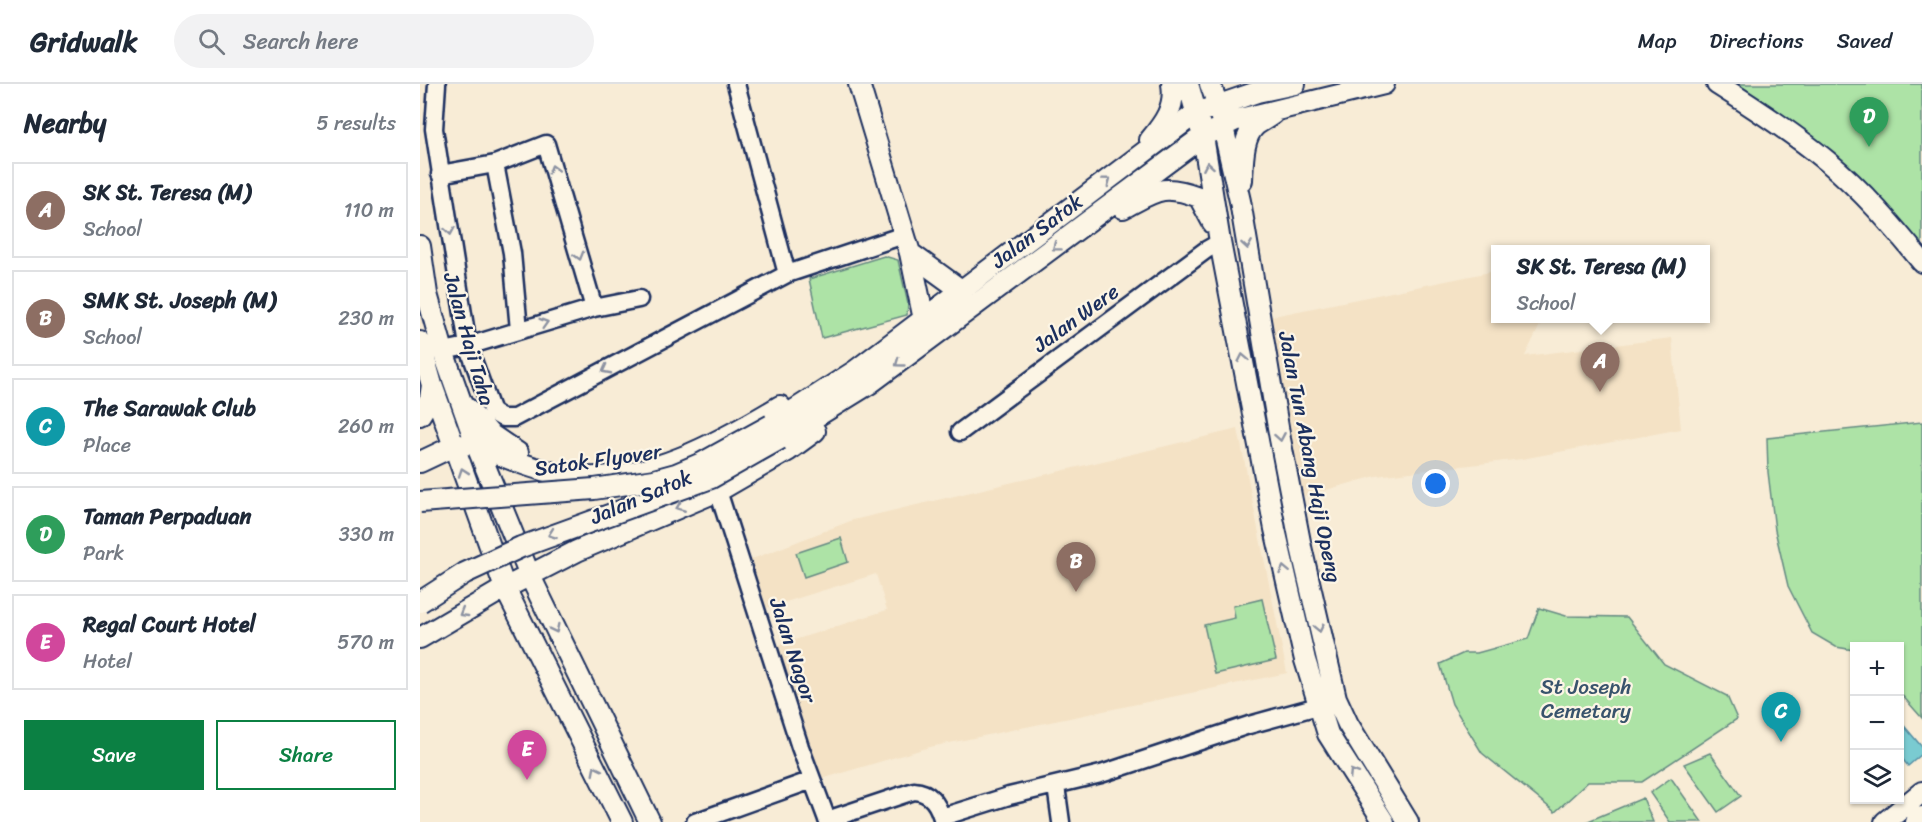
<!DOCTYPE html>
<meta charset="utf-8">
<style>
:root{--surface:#fff;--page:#f2f2f3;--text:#1f2937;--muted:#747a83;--line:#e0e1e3;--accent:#0b8043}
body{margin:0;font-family:Sriracha,sans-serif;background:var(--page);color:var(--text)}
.controls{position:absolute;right:18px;bottom:18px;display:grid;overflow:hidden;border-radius:0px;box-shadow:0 2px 4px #0004}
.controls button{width:54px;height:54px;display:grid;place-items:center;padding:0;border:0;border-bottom:2px solid var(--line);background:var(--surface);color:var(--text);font:30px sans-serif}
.you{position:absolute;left:1016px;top:400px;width:21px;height:21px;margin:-15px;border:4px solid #fff;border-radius:50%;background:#1a73e8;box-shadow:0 0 0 9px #1a73e833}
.badge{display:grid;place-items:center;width:39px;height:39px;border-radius:50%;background:var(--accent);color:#fff;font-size:20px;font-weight:700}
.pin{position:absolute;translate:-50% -50px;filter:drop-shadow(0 2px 3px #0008)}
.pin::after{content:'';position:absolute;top:32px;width:21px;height:18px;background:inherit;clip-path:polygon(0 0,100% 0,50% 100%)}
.popup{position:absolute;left:1071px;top:161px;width:219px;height:78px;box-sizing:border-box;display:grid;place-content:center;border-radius:0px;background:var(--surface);filter:drop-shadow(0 2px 4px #0005);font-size:20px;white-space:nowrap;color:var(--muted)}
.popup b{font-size:22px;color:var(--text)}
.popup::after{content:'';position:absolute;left:50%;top:100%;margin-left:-12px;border:12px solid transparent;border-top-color:var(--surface)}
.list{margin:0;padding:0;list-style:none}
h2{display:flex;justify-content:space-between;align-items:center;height:78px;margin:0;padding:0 24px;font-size:26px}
h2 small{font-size:20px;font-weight:400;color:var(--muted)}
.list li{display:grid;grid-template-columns:39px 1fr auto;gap:18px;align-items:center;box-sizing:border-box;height:96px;margin:0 12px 12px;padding:0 12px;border:2px solid var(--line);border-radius:0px}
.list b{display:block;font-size:22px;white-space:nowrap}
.list p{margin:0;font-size:20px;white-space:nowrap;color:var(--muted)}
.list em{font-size:20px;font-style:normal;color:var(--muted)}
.actions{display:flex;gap:12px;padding:18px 24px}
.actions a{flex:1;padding:14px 0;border:2px solid var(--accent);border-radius:0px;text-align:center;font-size:21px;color:var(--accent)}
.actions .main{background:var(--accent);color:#fff}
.icon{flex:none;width:33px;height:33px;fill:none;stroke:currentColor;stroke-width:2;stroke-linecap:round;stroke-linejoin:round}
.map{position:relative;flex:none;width:1502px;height:738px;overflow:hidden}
header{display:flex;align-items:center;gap:36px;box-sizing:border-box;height:84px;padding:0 30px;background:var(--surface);border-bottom:2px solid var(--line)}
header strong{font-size:28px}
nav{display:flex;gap:33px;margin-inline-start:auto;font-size:21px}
.search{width:420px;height:54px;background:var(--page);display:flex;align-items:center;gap:15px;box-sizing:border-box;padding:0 21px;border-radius:33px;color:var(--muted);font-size:22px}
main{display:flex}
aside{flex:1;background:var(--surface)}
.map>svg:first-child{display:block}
.built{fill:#f4e2c5}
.green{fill:#ade3a6;stroke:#648982;stroke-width:1.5}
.water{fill:#7acbd1;stroke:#548da3;stroke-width:1.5}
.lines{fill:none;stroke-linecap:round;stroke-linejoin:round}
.minor-casing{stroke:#1b2f5e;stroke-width:21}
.major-casing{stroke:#1b2f5e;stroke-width:24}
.minor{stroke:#fcf5e5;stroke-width:16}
.major{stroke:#fcf5e5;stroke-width:20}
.major-bridge-casing{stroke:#1b2f5e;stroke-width:24;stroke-linecap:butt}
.major-bridge{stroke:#fcf5e5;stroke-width:20}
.oneway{stroke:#8c92a2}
.labels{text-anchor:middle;stroke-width:4.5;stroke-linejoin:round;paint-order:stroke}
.street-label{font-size:21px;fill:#1b2f5e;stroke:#fcf5e5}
.park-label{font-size:21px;fill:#38536c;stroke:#fcf5e5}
</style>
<header>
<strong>Gridwalk</strong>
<div class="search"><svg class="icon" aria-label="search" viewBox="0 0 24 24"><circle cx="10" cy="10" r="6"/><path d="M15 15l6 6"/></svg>Search here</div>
<nav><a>Map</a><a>Directions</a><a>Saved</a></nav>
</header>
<main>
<aside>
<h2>Nearby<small>5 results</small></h2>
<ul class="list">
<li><span class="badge" style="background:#8d6e63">A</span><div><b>SK St. Teresa (M)</b><p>School</p></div><em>110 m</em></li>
<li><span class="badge" style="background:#8d6e63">B</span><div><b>SMK St. Joseph (M)</b><p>School</p></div><em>230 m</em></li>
<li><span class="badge" style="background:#0f9aa8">C</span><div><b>The Sarawak Club</b><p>Place</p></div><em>260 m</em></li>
<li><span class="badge" style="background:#2e9e5b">D</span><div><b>Taman Perpaduan</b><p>Park</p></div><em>330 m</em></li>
<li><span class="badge" style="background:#d1479c">E</span><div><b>Regal Court Hotel</b><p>Hotel</p></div><em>570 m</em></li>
</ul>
<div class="actions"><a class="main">Save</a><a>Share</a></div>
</aside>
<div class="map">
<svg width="1502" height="738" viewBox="0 0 1502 738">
<rect width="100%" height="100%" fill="#f8ecd6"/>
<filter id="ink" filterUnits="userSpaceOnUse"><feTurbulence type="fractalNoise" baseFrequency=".0167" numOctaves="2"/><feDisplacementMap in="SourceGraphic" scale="12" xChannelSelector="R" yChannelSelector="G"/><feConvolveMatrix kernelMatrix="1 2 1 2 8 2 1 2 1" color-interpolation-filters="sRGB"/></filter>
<g filter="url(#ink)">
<path class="built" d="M1075 187V234L1117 235 1121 239 1105 272 1252 254 1261 345 1102 375 956 392 877 414 844 234Z
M818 345 867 589 510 663 398 696 356 562 467 526 456 490 343 525 327 477 433 436Z"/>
<path class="green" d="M1308 0H1502V165Z
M464 172 478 176 488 220 487 231 402 254 389 195Z
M1502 338V634L1480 609V562H1434V566L1416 563 1392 549 1368 502 1355 446 1348 388 1347 354Z
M421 454 428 478 384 493 376 469Z
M842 515 856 576 795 590 784 541 815 534 813 522Z
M1119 524 1146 532 1207 533 1244 580 1307 612 1317 635 1222 698H1168L1135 728 1062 669 1032 620 1020 580 1044 569H1057L1108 555Z
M1290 669 1321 712 1298 728 1264 680Z
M1251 694 1282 738H1250L1230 709Z
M1223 714 1233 738H1166Z"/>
<path class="water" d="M1480 637 1502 663V670L1488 682 1480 672Z"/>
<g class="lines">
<g class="minor-casing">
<path id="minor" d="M17 0 14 45 48 262 72 328 82 334H94L367 190 484 151
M316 0 367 190
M75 80 92 169 99 246
M20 90 75 80 126 60 174 224
M23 267 48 262 174 224 219 215
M540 348 786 166 800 158
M298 407 380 663 408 738
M636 702 641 738
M522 733 589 712 681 690 829 641 898 622
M407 736 494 707C512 708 519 722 523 738
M275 738 392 696"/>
</g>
<g class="major-casing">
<path id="major" d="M439 0 490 169 503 231
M768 0 783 52 800 158 855 445 885 576 908 650 964 738
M790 0 798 21 820 117 860 355 881 463 916 614 928 640 988 738
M1297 0C1335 24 1372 48 1407 77 1443 107 1473 142 1502 178
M730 56C744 39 756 23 752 0
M822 96C823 79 822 53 836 41 841 37 848 34 853 30
M703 124C736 107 742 99 779 113L793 139
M0 162 7 210 23 267 56 360 110 492 230 738
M490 169 541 206
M0 258 12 301 85 504 202 738
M48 325 70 350 98 369
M0 331 10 315 12 301
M351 341 435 287 776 29 837 8 875 0
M360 355 449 300 783 52 816 36 964 0
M56 360C85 374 119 388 151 392 224 401 300 358 360 322
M0 378 34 362 45 361
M0 554 85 504 157 467 298 407 369 366 395 347
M1465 738 1502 708
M1496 738 1502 733"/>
</g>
<use href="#minor" class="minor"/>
<use href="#major" class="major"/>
<g class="major-bridge-casing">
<path id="major-bridge" d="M0 418 174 405 234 396 256 390 282 379 351 341
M0 518 45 489 101 463 291 394 360 355"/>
</g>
<use href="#major-bridge" class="major-bridge"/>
</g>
<defs><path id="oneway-chevron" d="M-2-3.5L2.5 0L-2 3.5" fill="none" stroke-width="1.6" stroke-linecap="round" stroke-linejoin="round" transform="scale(1.5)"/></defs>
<g class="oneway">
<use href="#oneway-chevron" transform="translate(788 82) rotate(-100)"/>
<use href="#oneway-chevron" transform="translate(133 85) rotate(-106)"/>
<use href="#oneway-chevron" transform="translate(687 97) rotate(-37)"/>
<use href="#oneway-chevron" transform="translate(30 147) rotate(80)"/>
<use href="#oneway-chevron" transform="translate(827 161) rotate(81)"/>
<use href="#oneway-chevron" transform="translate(636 163) rotate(143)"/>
<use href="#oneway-chevron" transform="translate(159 172) rotate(74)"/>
<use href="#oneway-chevron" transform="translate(124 239) rotate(-17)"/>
<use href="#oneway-chevron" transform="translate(823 274) rotate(-101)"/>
<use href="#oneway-chevron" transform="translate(479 279) rotate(144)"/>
<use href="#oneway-chevron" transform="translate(186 286) rotate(152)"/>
<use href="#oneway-chevron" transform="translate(860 353) rotate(80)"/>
<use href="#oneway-chevron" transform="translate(43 388) rotate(-109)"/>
<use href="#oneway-chevron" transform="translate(260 423) rotate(158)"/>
<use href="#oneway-chevron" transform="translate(132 450) rotate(160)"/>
<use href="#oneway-chevron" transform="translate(864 486) rotate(-102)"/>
<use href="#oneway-chevron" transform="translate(43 529) rotate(149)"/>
<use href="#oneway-chevron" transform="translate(899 544) rotate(78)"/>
<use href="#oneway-chevron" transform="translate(135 545) rotate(64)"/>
<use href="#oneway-chevron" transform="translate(176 686) rotate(-117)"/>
<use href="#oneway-chevron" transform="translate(933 689) rotate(-122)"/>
</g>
</g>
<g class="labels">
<g class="street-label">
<text transform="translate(617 147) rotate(-37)" y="7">Jalan Satok</text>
<text transform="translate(656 234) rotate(-36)" y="7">Jalan Were</text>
<text transform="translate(49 255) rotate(74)" y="7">Jalan Haji Taha</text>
<text transform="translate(890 373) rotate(79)" y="7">Jalan Tun Abang Haji Openg</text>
<text transform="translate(178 376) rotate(-8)" y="7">Satok Flyover</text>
<text transform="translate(221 413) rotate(-23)" y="7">Jalan Satok</text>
<text transform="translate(373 566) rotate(72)" y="7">Jalan Nagor</text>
</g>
<g class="park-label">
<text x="1166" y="610">St Joseph<tspan x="1166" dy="24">Cemetary</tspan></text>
</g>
</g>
</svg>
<div class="controls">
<button>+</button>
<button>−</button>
<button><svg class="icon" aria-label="layers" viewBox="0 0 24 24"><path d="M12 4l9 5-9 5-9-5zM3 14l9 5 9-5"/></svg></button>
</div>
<div class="you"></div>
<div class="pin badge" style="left:1180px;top:308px;background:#8d6e63">A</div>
<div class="popup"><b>SK St. Teresa (M)</b>School</div>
<div class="pin badge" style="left:656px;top:508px;background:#8d6e63">B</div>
<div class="pin badge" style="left:1361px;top:658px;background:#0f9aa8">C</div>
<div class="pin badge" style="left:1449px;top:63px;background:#2e9e5b">D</div>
<div class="pin badge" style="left:107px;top:696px;background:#d1479c">E</div>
</div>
</main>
